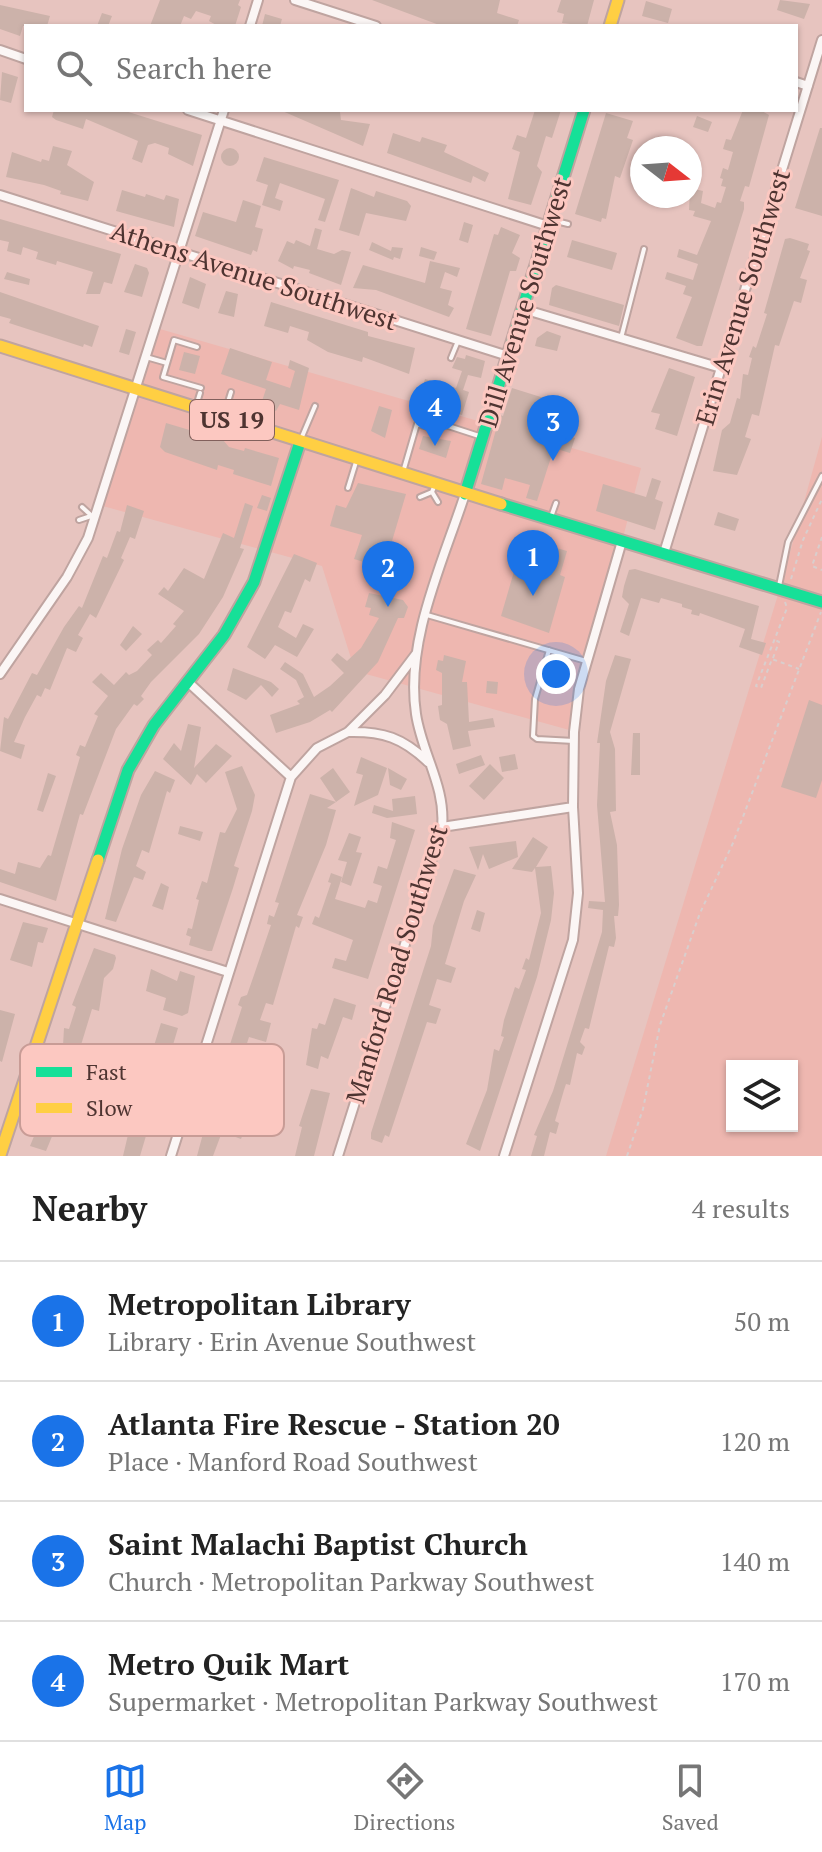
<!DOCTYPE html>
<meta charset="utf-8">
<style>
:root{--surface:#fff;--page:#f2f2f2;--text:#222;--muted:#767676;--line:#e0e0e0;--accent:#1a73e8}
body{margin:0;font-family:"PT Serif",serif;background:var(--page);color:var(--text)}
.controls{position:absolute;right:24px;bottom:24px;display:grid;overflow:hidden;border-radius:0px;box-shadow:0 2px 6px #0004}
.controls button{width:72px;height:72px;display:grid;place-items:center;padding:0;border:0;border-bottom:2px solid var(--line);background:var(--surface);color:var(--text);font:40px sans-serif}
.compass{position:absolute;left:630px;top:136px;width:72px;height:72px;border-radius:50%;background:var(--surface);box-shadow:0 2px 6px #0004;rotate:107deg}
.you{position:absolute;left:556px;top:674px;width:28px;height:28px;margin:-20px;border:6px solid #fff;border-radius:50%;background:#1a73e8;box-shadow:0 0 0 12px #1a73e833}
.badge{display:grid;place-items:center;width:52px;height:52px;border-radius:50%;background:var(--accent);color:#fff;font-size:26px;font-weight:700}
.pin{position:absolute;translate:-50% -66px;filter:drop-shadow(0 2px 4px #0008)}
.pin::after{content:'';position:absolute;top:42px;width:28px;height:24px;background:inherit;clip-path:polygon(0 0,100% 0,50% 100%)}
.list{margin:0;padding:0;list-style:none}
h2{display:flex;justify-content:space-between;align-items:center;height:104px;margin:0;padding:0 32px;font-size:34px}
h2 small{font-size:26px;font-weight:400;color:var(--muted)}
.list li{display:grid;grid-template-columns:52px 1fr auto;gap:24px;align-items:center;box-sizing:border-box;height:120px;padding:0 32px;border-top:2px solid var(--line)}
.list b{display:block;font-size:30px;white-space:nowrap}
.list p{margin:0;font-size:26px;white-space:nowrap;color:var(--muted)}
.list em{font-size:26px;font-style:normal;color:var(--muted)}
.icon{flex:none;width:44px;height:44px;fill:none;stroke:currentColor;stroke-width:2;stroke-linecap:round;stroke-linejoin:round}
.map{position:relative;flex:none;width:822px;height:1156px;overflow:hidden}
.search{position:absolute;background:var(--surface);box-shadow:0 2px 6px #0004;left:24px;right:24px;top:24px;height:88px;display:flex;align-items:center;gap:20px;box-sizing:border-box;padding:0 28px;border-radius:0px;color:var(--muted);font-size:30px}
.sheet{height:584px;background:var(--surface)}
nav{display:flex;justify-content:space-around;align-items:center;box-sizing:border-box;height:112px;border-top:2px solid var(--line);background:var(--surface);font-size:22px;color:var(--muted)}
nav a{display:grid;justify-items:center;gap:4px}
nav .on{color:var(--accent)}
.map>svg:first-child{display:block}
.built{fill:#eeb7b0;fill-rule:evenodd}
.building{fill:#ccb2aa}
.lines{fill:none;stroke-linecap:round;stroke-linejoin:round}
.lane-casing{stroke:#bfa4a0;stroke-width:8}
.street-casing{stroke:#bfa4a0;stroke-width:12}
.fast-casing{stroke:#bfa4a0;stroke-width:15}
.slow-casing{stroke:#bfa4a0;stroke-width:15}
.path{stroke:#d9cecd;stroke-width:2;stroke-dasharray:4 4;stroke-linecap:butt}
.lane{stroke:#fbf6f5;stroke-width:4}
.street{stroke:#fbf6f5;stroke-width:8}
.fast{stroke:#16e098;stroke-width:11}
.slow{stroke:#ffcf43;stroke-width:11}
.labels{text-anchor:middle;stroke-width:6;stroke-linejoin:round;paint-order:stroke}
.shield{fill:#fcc8c1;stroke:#82605c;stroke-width:2}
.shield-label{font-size:24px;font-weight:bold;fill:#4e3431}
.street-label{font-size:26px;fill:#4e3431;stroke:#fcc8c1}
.key{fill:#fcc8c1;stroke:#c89c96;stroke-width:2}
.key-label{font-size:22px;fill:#4e3431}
</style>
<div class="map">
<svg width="822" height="1156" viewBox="0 0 822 1156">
<rect width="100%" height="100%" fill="#e7c4bf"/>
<path class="built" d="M153 327 641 468 573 731 355 671 322 566 99 505Z
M822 437V1156H606L781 585ZM732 1066H792V1126H732Z"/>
<path class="building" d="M160 0H240L238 5 241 7 235 26H218L209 21 211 16 196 11 191 19 184 16 180 26H150Z
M372 0H500L497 13 519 20 517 26H442Z
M561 0H594L587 26 562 23 564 14 557 12Z
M780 0 810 4 804 19 777 10Z
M646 1 672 9 668 23 642 16Z
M0 5 50 16 47 26H23L20 36 0 29Z
M102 13 112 16 108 26H97Z
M265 14 282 19 280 26H262Z
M2 72 18 77 11 103 0 100Z
M54 110H122L202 135 193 166 168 154 169 148 155 143 148 145 142 163 132 159 138 141 86 119 83 129 56 120 52 117Z
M280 110H332L340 112 341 120 370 124 363 146Z
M535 110H561L552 138 546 136 537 166 542 172 531 205 508 199 520 152 512 149 517 135 526 138Z
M743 110H760L769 115 749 187 745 186 740 201 744 202V209L702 346H697L676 338 692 297 683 294 686 286 665 279 667 272 693 280 698 264 677 257 679 249 697 255 711 221 693 216 695 211 689 210 690 188 703 191 701 203 715 208 717 202 721 203 726 187 721 186 723 179 720 178 723 168 728 170 733 152 723 149 726 139 731 140Z
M606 113 633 121 627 138 633 140 620 178 615 176 606 219 602 218 601 222 575 214Z
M697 116 712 122 708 132 693 127Z
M820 128H822V216L795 208Z
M393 133 420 142 422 137 447 145 444 152 489 173 485 182 473 176 471 183 387 153Z
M53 146 72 151 67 165 94 182 88 201 60 194 61 191 44 185 6 177 12 152 41 162 42 159 49 161Z
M221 157a9 9 0 1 1 18 0a9 9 0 1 1-18 0Z
M264 157 339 180 325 222 318 220 325 199 280 183 275 198 283 201 280 211 262 205 268 185 256 181Z
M351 188 374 197 376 191 407 201 411 206 406 221 366 213 359 236 339 230Z
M122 190 145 197 146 194 164 200 166 195 179 199 174 227 116 211Z
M243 200 261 206 255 227 263 229 257 252 253 250 251 255 195 236 203 212 236 222Z
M0 219 121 254 112 284 104 282 100 294H86L93 272 57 261 56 265 36 259 38 252 23 247 21 255 7 251 9 242 0 240Z
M464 222 473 225 468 243 459 240Z
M501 227 520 235 512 253 520 258 516 271H510L491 336 466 329 494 234 498 235Z
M315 228 322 230 317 249 334 254 342 250 351 252 341 285 309 273 310 270 294 266 293 269 278 261 287 241 294 244 296 240 310 246Z
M790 238 809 244 807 250 810 251 800 278 807 280 801 303 794 301 779 346 775 345 759 416 752 414 745 437 751 439 737 475 713 471 722 430 730 423 737 398 740 399 743 374 748 375 752 358 749 357 753 346 756 348 767 314 764 313 785 239Z
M572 240 617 253 612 270 567 257Z
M372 242 391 251 392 247 403 248 400 259 394 257 393 260 369 250Z
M421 247 437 252 434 260 419 256Z
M430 261 460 268 457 277 445 272 440 288 452 291 448 305 454 308 449 317 376 290 353 288 363 265 425 283Z
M135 264 147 268 149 273 142 297 124 292Z
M7 272 30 279 29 285 4 279Z
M190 277 206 284 199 309 182 303Z
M556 285 624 305 619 326 549 305 552 288Z
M226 291 238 294 234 317 218 313Z
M0 292 99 326 92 347 84 344 83 347 9 323 11 319 0 316Z
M271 302 368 332V336L415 348 409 374 363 357 362 362 328 352 307 340 309 332 290 326 288 333 264 326Z
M126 329 136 332 129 355 119 352Z
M547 331 561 336 557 351 535 346 537 338Z
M230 348 272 362 266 380 290 388 295 371 288 368 290 360 309 368 299 410 280 404 276 411 267 407 261 404 266 389 221 374Z
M184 352 200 356 195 374 179 370Z
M466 355 485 361 481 378 468 375 463 390 469 392 462 415 422 403 424 398 420 397 425 379 456 388 462 371 452 368 457 357 465 359Z
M669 368 695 377 677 436 655 429 660 414 651 412Z
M512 388 544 398 535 424 575 438 570 453 554 448 537 501 526 498 530 485 505 478 502 490 481 484 500 415 503 416Z
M379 406 392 410 385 438 371 431Z
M166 423 223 440 229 447 244 451 245 448 279 458 271 486 233 474 234 470 218 465 217 470 165 452 160 447Z
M423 436 451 441 446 458 419 449Z
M652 478 661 481 655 499 663 502 655 530 596 511 603 484 646 497Z
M358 483 406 494 384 568 354 559 362 535 330 526 336 505 346 508Z
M262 495 271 498 267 511 257 508Z
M245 503 253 506 240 548 244 549 223 597 199 634 151 682 141 696 144 699 137 706 134 704 116 729 83 815 80 814 56 901 0 882V869L15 874 18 862 40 868 48 855 51 856 80 757 76 755 80 745 85 747 98 716 94 714 108 696 92 682 101 673 114 685 126 672 129 675 137 671 152 655 147 650 158 640 161 643 176 626 173 624 184 611 158 594 164 587 168 591 184 568 204 579 223 533 234 538Z
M127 505 144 511 135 539 130 537 121 558 124 560 96 618 90 614 78 635 83 638 76 652 67 648 50 690 45 688 41 697 37 695 25 717 14 742 25 745 21 759 0 751 4 717 8 719 32 673 37 675 64 627 79 606 82 608 103 556 107 558 117 531 120 532Z
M718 512 739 519 735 531 714 525Z
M529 540 567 551 560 575 565 577 549 633 501 616 522 544 528 546Z
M294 554 317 563 310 582 305 579 291 613 285 611 278 627 296 638 303 624 314 629 297 657 275 645 265 659 247 647Z
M635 569 759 606 751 639 766 643 762 655 739 647 745 629 700 613 699 616 691 614 692 610 682 607V604L661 598 659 603 641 598 629 636 620 632 629 604 622 597 624 586 629 570Z
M369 593 403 600 408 607 404 618H398L378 662 332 712 330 710 310 722 276 733 270 715 300 704 297 701 304 697 296 680 280 669 285 662 303 674 314 697 330 686 344 673 331 660 337 653 347 661 361 648 379 618 369 615 371 608 365 607Z
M133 626 142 634 126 651 120 645Z
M444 655 466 661 462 682H467L469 722 493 718 495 727 468 731 471 746 453 750 447 724 440 720 438 706 442 705V673L436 670 438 660 443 661Z
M615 655 631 659 610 732 615 749 616 811 610 812 617 845 619 905 618 916H614L616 938 614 947 609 946 589 1029 585 1028 580 1042 585 1047 582 1055 577 1053 570 1085 566 1084 564 1090 555 1121 559 1123 556 1134 550 1132 544 1156H531L537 1136 534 1135 553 1091 602 932 603 910 588 908 589 901 605 902 597 805 600 743H597L606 681Z
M233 668 271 682 279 689 272 697 261 685 246 700 227 690Z
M487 681 498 682 497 694 486 693Z
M809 700 822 705V780L816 798 781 787Z
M188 724 201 727 194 768 216 744 232 756 206 783 197 774 191 785 163 759 174 743 181 751Z
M633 733H640V775H631Z
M515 754 518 769 502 772 499 757Z
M481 755 485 765 459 774 456 764Z
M361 757 387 768 378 795 354 806 363 775 356 773Z
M490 764 504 778 484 800 469 786Z
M242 766 255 795 252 811 234 866 239 868 233 888 212 951H208L189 945 191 937 186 935 188 928 192 929 199 900 196 899 202 881 207 883 220 832 225 833 237 809 225 772Z
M333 768 350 792 336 802 320 778Z
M388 768 407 779 401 790 390 785Z
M155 771 175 780 170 793 167 791 149 853 142 850 136 866 146 872 143 880 134 877 116 922 105 919 122 849 141 795Z
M48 773 56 776 43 812 37 810Z
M310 794 336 802 327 808 336 810 326 845 297 915 303 917 299 928 296 926 273 1005 266 1003 260 1020 271 1023 266 1042 249 1037 240 1065 244 1066 238 1098 244 1100 235 1122 246 1126 241 1139 222 1132 213 1156H197L219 1074 216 1073 219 1063 223 1065 225 1060 242 1007 238 1005 241 997 247 995 254 975 271 925 267 924 269 915 274 917 279 903 275 902Z
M415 796 417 814 387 818 372 813 374 805 393 811 392 799Z
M392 822 415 830 368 979 332 968 335 958 346 961 353 940 312 924 315 916 319 918 331 883 328 882 331 873 342 877 335 899 365 908 368 900 377 903 382 886 373 883 378 866 387 869 396 840 390 838Z
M180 826 203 832 200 841 178 834Z
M349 833 361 837 356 852 362 853 351 886 341 882 347 862 338 860Z
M533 837 548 847 536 867 551 866 554 893 551 920 537 977 480 1151 466 1144 487 1090 494 1049 499 1051 504 1037 501 1036 504 1020 515 987 519 989 526 970 522 969 526 958 529 960 541 913 535 868 532 872 512 869Z
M516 841 518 857 489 869 483 854 478 870 469 847Z
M454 869 476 875 464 901 445 964 456 968 451 983 437 979 429 1005 441 1009 436 1024 427 1022 389 1137 385 1135 382 1143 371 1139V1133L431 946 433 926Z
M161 883 169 887 163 910 152 906Z
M477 910 485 913 480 932 471 929Z
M23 922 48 928 43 943 38 942 32 967 10 960Z
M94 948 115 955 116 958 113 969 104 978 99 1011 92 1009 74 1068 77 1069 70 1096 65 1095 60 1115 54 1117 41 1113 63 1046 64 1028 69 1029 76 1007 72 1005Z
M151 969 177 981 180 971 195 976 188 1013 182 1016 163 1010 166 998 146 991Z
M334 998 356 1005 352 1020 343 1017 328 1059 321 1056 318 1069 306 1065 312 1028 317 1029 319 1023 325 1025Z
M0 1010 15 1014 2 1062 0 1061Z
M161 1023 178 1028 140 1156H123L135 1105 152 1062 131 1055 135 1043 153 1049Z
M311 1089 330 1093 314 1156H295L302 1127 299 1126Z
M37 1129 53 1134 46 1151 30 1146Z"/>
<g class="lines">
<g class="lane-casing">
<path id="lane" d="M552 220 568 224
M621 338 644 249
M197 347 174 340 163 377 201 388
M146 357 167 363
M451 358 458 341
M196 406 200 393
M224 415 231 392
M301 439 315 406
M403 472 417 424 431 428 439 423 482 437
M434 487 432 492 438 502
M348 488 356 462
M420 497 432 492
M82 507 93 517
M551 517 556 503
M79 520 91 516
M779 586 788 542 822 476
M427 615 586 661
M549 650 535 699 533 736 537 739 574 741"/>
</g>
<g class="street-casing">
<path id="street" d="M295 0 376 26
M250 26 258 0
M0 50 26 59
M796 82 808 86
M188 110 548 226
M0 195 508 356
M523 309 721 368
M664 553 822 40
M0 674 67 577 88 538 224 110
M188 682 291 777
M348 732C383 731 403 738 428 762
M442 827 573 807
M0 899 228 972
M171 1156 291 777 317 748 348 732 385 695 416 654
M338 1156 442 827C446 787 422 754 416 714 405 641 443 562 465 494
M504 1156 573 940 578 893 573 807 574 732 579 689 622 541"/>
</g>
<g class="fast-casing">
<path id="fast" d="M465 494 584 110
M501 504 822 602
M98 860 128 770 154 725 224 635 254 582 300 442"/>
</g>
<g class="slow-casing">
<path id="slow" d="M610 26 618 0
M0 346 501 504
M0 1155 98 860"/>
</g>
<path class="path" d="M822 537 812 566 822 570
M791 579 803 540 822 499
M785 602 787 608 756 686 761 688 772 659 799 669
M773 658 779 642 775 640
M627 1156 643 1109 660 1025 700 913 733 843 821 612"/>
<use href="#lane" class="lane"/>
<use href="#street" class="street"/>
<use href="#fast" class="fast"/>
<use href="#slow" class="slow"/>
</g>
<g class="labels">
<rect class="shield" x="190" y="400" width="84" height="40" rx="6"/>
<g class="shield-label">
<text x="232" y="428">US 19</text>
</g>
<g class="street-label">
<text transform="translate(254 276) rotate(18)" y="9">Athens Avenue Southwest</text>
<text transform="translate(743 297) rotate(-73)" y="9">Erin Avenue Southwest</text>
<text transform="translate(525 302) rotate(-73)" y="9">Dill Avenue Southwest</text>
<text transform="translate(397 964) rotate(-73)" y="9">Manford Road Southwest</text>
</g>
</g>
<rect x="20" y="1044" width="264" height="92" rx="12" class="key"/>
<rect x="36" y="1067" width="36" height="10" fill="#16e098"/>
<rect x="36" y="1103" width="36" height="10" fill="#ffcf43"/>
<g class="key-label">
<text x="86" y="1080">Fast</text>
<text x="86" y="1116">Slow</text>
</g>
</svg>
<div class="controls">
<button><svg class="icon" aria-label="layers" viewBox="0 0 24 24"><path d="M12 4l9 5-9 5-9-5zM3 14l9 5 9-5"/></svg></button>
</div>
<svg class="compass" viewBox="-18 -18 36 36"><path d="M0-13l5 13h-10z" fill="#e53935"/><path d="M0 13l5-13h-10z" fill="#767676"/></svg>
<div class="you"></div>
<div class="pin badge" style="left:533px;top:596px">1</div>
<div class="pin badge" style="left:388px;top:607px">2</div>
<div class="pin badge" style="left:553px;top:461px">3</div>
<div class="pin badge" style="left:435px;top:446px">4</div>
<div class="search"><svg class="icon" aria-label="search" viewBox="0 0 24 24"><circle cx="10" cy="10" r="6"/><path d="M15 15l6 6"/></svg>Search here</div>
</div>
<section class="sheet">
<h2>Nearby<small>4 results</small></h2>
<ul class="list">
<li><span class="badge">1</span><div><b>Metropolitan Library</b><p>Library · Erin Avenue Southwest</p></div><em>50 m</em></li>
<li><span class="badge">2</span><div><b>Atlanta Fire Rescue - Station 20</b><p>Place · Manford Road Southwest</p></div><em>120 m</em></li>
<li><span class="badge">3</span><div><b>Saint Malachi Baptist Church</b><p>Church · Metropolitan Parkway Southwest</p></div><em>140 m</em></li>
<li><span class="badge">4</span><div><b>Metro Quik Mart</b><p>Supermarket · Metropolitan Parkway Southwest</p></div><em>170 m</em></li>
</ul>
</section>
<nav>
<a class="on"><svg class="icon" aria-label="map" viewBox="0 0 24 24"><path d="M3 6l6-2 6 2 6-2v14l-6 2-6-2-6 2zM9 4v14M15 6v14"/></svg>Map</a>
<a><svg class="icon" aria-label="directions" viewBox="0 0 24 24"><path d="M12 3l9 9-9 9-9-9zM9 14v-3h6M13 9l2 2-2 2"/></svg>Directions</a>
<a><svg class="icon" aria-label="saved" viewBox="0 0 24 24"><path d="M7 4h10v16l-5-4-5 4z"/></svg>Saved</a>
</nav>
